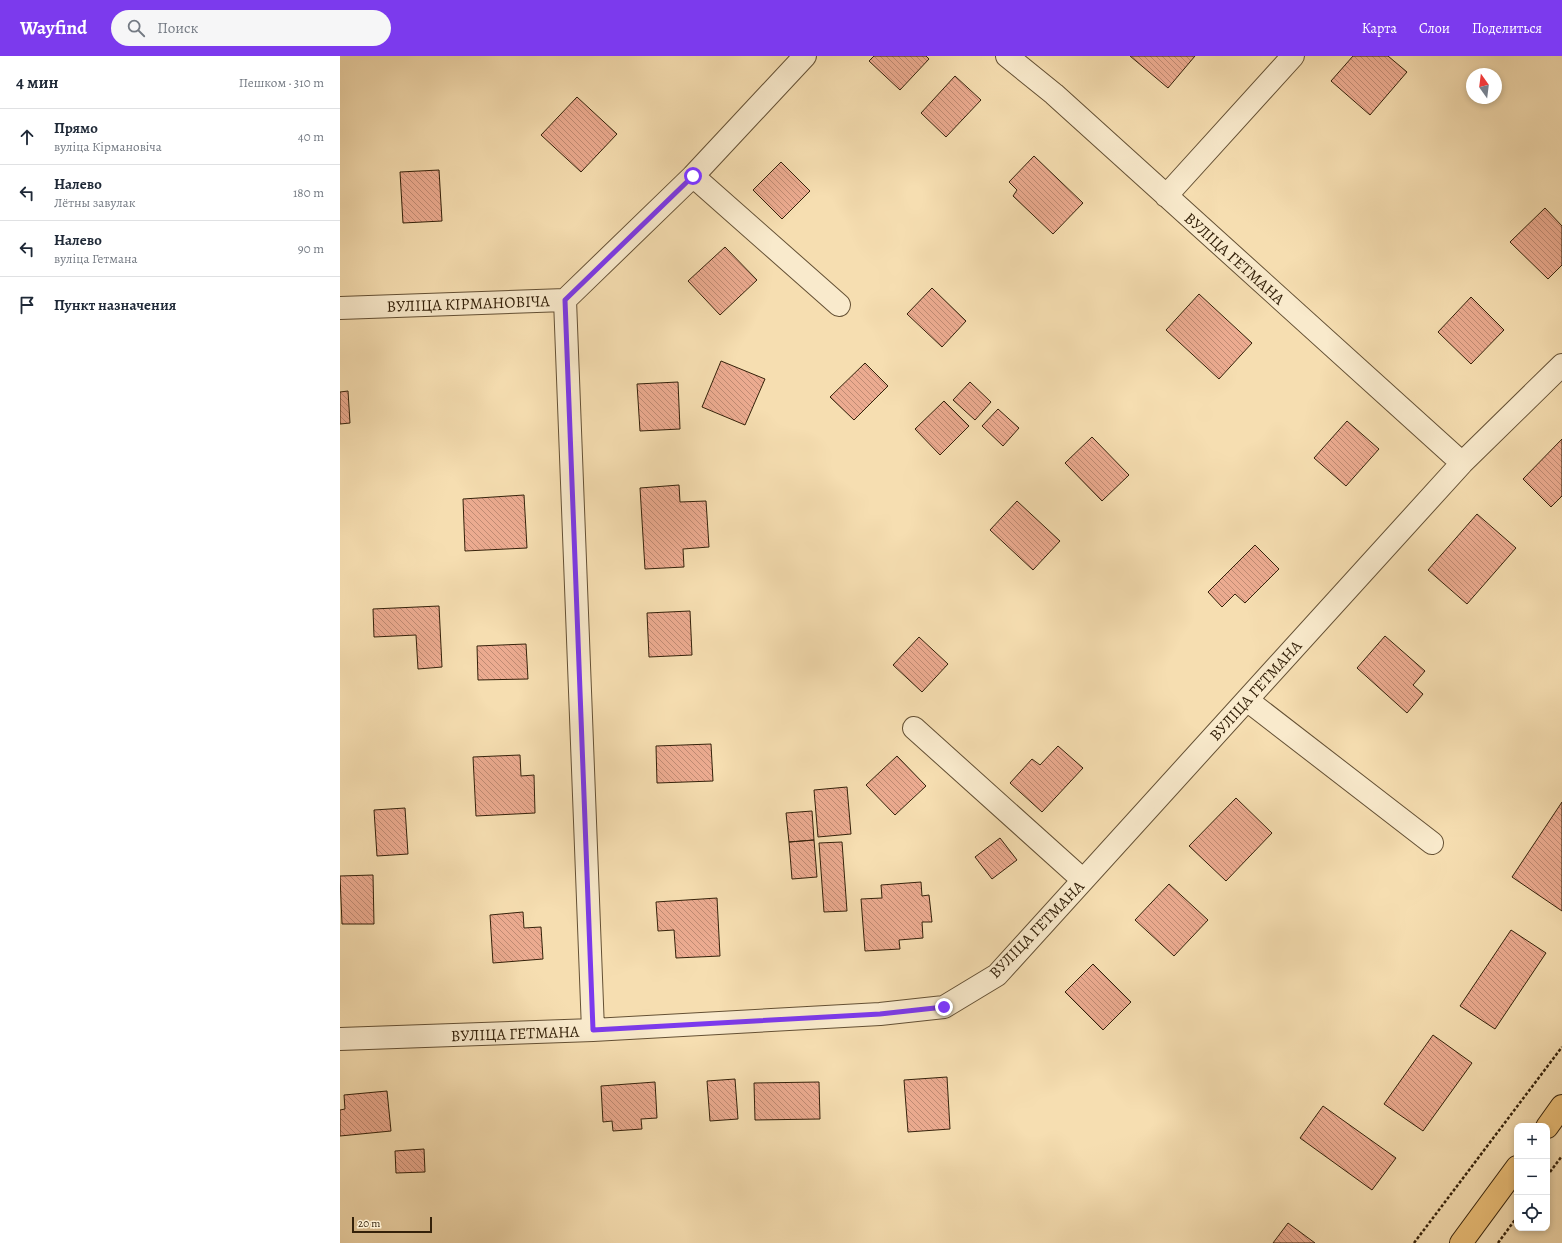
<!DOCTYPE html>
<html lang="ru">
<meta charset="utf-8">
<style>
:root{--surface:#fff;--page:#f6f6f7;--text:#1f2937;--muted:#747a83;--line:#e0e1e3;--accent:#7c3aed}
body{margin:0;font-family:Alegreya,serif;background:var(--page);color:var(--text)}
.controls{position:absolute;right:12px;bottom:12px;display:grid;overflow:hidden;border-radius:8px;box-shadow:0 2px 6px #0003}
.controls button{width:36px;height:36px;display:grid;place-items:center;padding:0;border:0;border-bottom:1px solid var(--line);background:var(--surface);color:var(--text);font:20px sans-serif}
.compass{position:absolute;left:1126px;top:12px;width:36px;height:36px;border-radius:50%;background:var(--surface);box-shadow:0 2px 6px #0003;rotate:346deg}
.scale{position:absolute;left:12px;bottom:10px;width:80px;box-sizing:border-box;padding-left:4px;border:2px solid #34210a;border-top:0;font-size:11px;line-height:14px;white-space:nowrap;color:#34210a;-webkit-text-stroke:3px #f9eacc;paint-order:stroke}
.stop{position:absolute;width:12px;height:12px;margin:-9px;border:3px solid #7c3aed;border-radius:50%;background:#fff}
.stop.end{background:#7c3aed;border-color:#fff;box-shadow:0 1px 4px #0008}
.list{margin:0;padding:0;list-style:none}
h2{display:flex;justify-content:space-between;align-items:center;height:52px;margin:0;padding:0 16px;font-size:17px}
h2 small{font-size:13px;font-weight:400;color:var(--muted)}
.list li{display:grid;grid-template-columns:26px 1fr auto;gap:12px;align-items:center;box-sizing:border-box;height:56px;padding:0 16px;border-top:1px solid var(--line)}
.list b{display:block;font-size:15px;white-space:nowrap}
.list p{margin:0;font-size:13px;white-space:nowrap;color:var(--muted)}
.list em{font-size:13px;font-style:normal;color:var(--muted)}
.icon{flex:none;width:22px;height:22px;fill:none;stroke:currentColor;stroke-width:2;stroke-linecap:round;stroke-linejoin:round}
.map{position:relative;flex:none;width:1222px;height:1187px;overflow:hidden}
header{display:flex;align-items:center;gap:24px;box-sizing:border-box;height:56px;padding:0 20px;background:var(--accent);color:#fff}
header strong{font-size:19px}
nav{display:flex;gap:22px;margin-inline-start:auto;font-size:14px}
.search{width:280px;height:36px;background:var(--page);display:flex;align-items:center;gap:10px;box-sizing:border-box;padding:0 14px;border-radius:22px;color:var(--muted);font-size:15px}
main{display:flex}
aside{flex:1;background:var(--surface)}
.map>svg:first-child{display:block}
.building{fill:url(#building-back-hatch);stroke:#34210a}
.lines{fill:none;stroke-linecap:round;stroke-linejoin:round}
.minor-casing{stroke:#645034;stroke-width:24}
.major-casing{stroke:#34210a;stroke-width:24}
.path{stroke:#34210a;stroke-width:2.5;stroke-dasharray:3 2;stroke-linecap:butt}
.minor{stroke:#f9eacc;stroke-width:22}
.major{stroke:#ebbf78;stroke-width:22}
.route{stroke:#7c3aed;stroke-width:5}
.labels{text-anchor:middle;stroke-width:3;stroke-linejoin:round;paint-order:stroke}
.street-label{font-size:16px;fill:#34210a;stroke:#f9eacc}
</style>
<header>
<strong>Wayfind</strong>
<div class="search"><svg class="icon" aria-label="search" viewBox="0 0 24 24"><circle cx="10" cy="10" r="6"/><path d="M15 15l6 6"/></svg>Поиск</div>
<nav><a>Карта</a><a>Слои</a><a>Поделиться</a></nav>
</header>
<main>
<aside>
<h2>4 мин<small>Пешком · 310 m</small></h2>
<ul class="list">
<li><svg class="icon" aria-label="ahead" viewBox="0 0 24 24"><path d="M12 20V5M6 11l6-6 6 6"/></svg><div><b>Прямо</b><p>вуліца Кірмановіча</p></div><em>40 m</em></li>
<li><svg class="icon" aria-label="left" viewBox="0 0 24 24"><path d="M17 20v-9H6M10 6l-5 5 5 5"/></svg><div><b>Налево</b><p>Лётны завулак</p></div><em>180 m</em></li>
<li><svg class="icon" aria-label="left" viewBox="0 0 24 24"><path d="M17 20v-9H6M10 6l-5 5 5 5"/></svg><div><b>Налево</b><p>вуліца Гетмана</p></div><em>90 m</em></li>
<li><svg class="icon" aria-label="arrive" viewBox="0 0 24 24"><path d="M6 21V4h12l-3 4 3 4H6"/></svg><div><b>Пункт назначения</b></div></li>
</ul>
</aside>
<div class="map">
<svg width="1222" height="1187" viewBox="0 0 1222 1187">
<defs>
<pattern id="building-back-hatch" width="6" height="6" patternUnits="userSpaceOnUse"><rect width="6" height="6" fill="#ecab90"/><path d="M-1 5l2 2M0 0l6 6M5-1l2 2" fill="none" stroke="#c08b74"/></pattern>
</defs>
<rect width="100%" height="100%" fill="#f6deb1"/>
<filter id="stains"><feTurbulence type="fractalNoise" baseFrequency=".005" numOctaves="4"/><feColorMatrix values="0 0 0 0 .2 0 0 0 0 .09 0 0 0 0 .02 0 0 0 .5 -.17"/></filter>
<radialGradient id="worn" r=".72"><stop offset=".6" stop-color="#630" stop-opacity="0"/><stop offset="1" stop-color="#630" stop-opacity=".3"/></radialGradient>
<path class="building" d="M534 0H586L589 3 560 34 529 5Z
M790 0H855L828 32Z
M1013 0H1048L1067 16 1030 59 991 25Z
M615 20 641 44 606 81 581 57Z
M237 41 277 78 241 116 201 79Z
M694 100 743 147 713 178 673 140 677 134 669 126Z
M441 106 470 135 442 163 413 134Z
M99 114 102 165 63 167 60 116Z
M1205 152 1222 170V209L1208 223 1170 186Z
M385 191 417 224 380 259 348 225Z
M592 232 626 265 602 291 567 258Z
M859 238 912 287 879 323 826 274Z
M1131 241 1164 274 1131 308 1098 276Z
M381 305 425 323 405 369 362 351Z
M525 307 548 330 514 364 490 341Z
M338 326 340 373 300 375 297 328Z
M630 326 651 346 635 364 613 344Z
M8 335 10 367 0 368V336Z
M604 345 629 370 600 399 575 373Z
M658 353 679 372 663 390 642 370Z
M1007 365 1039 393 1006 430 974 402Z
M752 381 789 419 762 445 725 407Z
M1222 383V440L1211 451 1183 423Z
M339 429 340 446 366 445 369 491 343 493 344 511 305 513 300 432Z
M184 439 187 492 125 495 123 443Z
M677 445 720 485 693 514 650 474Z
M1137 458 1176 492 1127 548 1088 514Z
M915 489 939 513 905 547 895 538 882 551 868 536Z
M99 550 102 611 78 613 76 579 34 581 33 553Z
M350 555 352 599 309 601 307 557Z
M1045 580 1085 615 1073 629 1083 638 1067 657 1017 612Z
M579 581 608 608 582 636 553 609Z
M186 588 188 623 138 624 137 590Z
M371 688 373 725 317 727 316 690Z
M718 690 743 712 702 756 670 727 692 703 700 709Z
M180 699 181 720 194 719 195 757 136 760 133 701Z
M557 700 586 730 555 759 526 729Z
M507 731 511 778 478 781 474 734Z
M896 742 932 777 886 825 849 790Z
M1222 746V855L1172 821Z
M65 752 68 798 37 800 34 754Z
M472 755 474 784 449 786 446 757Z
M660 782 677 804 652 823 635 801Z
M474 784 477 821 452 823 449 786Z
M502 786 507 855 484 856 479 787Z
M33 819 34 868H2L0 820Z
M581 826 582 840 589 839 592 866H582L583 882 559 884 560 893 525 895 521 843 542 842 541 829Z
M829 828 868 864 834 900 795 864Z
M377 842 380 900 336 902 334 874 318 875 316 846Z
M183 856 184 872 201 871 203 903 153 907 150 859Z
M1171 874 1206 897 1155 973 1120 950Z
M753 908 791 946 763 974 725 936Z
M1093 979 1132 1007 1083 1075 1044 1048Z
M607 1021 610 1073 568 1076 564 1024Z
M395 1023 398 1063 370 1065 367 1025Z
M315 1026 317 1062 301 1063 302 1073 273 1075 272 1065 263 1066 261 1030Z
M479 1026 480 1063 415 1064 414 1027Z
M47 1035 51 1075 0 1080V1054L5 1053 4 1039Z
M983 1050 1056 1102 1032 1134 960 1082Z
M84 1093 85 1116 56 1117 55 1095Z
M948 1167 975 1187H933Z"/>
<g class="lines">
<g class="minor-casing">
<path id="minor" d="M353 120 499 249
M826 140 953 0
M225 244 253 974
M0 252 225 244 353 120 465 0
M1122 407 1222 309
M907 644 1092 787
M574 672 743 824
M0 983 253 974 540 958 604 951 657 919 1122 407 714 38 667 0"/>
</g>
<g class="major-casing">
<path id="major" d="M1207 1071 1222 1050
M1121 1187 1177 1111"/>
</g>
<path class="path" d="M1207 1120 1222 1100
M1074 1187 1222 991
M1158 1187 1177 1161"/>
<use href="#minor" class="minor"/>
<use href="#major" class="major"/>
</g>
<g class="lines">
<path class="route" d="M353 120 225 244 253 974 540 958 604 951"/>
</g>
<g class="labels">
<g class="street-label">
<text transform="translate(895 202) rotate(42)" y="6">ВУЛІЦА ГЕТМАНА</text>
<text transform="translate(128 247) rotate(-2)" y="6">ВУЛІЦА КІРМАНОВІЧА</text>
<text transform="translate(915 634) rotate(-48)" y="6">ВУЛІЦА ГЕТМАНА</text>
<text transform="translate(696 873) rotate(-46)" y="6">ВУЛІЦА ГЕТМАНА</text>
<text transform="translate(175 977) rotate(-2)" y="6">ВУЛІЦА ГЕТМАНА</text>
</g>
</g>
<rect width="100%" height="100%" filter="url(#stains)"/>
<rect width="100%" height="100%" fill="url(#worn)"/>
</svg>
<div class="controls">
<button>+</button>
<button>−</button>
<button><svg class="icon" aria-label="locate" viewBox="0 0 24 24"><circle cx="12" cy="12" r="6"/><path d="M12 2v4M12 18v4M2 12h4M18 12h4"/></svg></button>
</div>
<svg class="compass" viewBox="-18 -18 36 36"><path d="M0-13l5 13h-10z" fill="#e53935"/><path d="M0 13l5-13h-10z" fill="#747a83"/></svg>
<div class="scale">20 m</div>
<div class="stop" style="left:353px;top:120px"></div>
<div class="stop end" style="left:604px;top:951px"></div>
</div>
</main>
